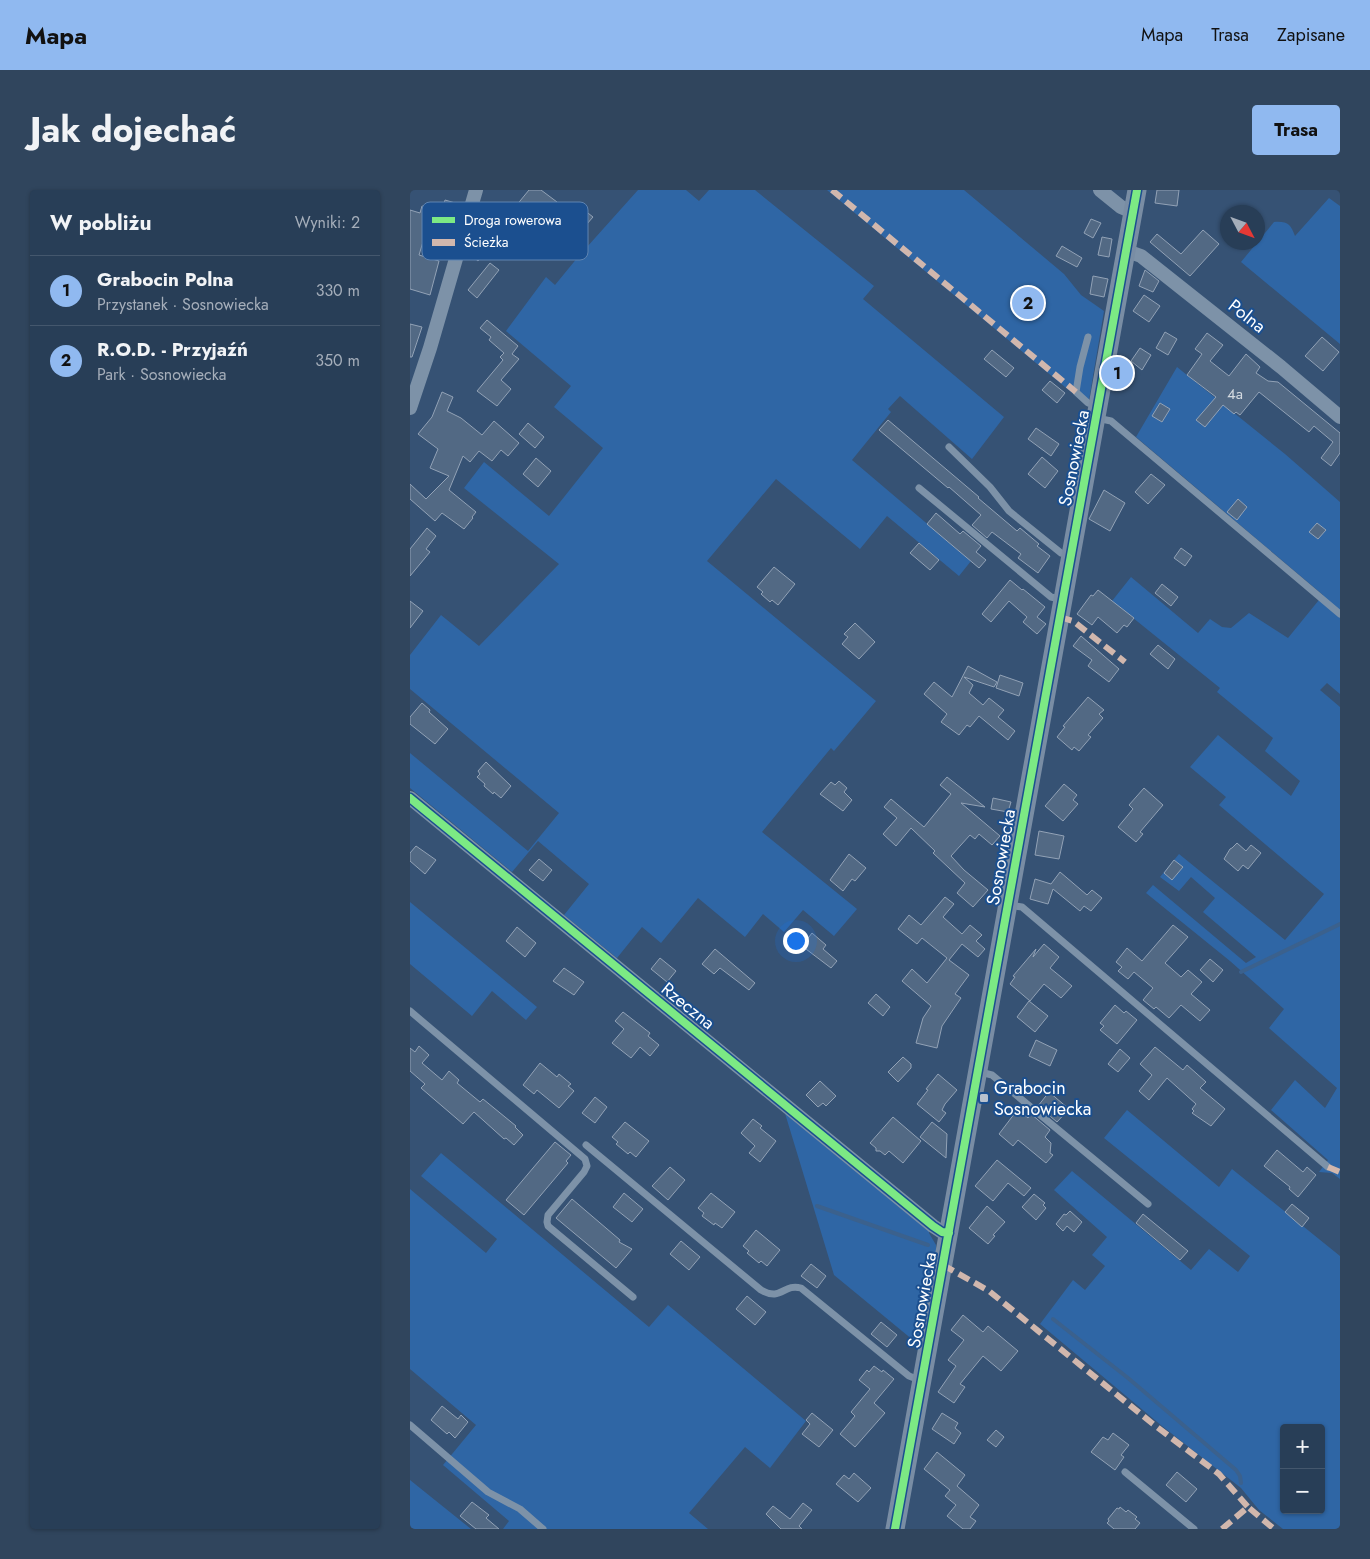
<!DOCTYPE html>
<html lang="pl">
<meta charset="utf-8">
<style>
:root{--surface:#283e57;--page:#30455d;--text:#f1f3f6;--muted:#a5aeba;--line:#44576d;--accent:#90b9f0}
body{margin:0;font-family:Jost,sans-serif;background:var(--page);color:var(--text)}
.controls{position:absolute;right:15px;bottom:15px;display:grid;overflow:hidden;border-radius:5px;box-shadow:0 1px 4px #0004}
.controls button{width:45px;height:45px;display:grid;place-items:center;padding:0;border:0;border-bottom:1px solid var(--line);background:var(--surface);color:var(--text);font:25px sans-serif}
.compass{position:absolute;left:810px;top:15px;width:45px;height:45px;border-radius:50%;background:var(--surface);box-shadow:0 1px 4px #0004;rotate:131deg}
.you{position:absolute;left:385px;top:750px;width:18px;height:18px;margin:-12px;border:4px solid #fff;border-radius:50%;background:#1a73e8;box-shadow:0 0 0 8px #1a73e833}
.badge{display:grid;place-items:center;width:32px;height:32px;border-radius:50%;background:var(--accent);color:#111;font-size:16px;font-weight:700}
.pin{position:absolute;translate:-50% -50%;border:2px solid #fff;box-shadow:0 1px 5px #0006}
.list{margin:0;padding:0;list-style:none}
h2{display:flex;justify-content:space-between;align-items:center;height:65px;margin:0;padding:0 20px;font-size:21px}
h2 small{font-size:16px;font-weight:400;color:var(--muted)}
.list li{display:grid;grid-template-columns:32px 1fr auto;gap:15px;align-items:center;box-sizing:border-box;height:70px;padding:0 20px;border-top:1px solid var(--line)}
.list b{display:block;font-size:19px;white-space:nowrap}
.list p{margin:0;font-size:16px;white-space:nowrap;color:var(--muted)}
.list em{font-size:16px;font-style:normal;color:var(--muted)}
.map{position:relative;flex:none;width:930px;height:1339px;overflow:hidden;border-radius:5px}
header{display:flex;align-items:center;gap:30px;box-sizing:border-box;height:70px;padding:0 25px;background:var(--accent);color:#111}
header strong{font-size:24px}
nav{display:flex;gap:28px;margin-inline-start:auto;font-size:18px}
.intro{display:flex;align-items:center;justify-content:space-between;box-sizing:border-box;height:120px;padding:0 30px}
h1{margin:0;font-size:35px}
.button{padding:12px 22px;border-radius:5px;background:var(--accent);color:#111;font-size:18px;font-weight:700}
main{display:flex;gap:30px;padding:0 30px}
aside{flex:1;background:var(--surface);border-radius:5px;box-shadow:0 1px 4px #0004}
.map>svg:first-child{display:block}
.green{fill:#2f66a5;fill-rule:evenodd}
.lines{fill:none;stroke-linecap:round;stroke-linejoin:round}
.stream{stroke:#3b618d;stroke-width:4}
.building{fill:#526984;stroke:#92a2b6}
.lane{stroke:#7d92a8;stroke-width:7}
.street{stroke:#7d92a8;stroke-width:14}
.secondary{stroke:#798da4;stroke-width:19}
.quiet{stroke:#d1b7ad;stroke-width:6;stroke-dasharray:12 6;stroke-linecap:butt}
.cycleway-casing{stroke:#1b4f8f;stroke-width:11}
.cycleway{stroke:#7ce984;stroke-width:8}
.poi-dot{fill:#b9c2ce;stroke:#1b4f8f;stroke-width:2}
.labels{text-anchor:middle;stroke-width:4;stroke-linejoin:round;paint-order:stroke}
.number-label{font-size:15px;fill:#d4dae0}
.street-label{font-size:18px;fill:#fff;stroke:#1b4f8f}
.poi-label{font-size:18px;fill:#fff;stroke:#1b4f8f;text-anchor:start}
.key{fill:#1b4f8f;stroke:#5f84b1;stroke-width:1}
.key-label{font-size:14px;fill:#fff}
</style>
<header>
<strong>Mapa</strong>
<nav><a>Mapa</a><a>Trasa</a><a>Zapisane</a></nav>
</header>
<div class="intro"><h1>Jak dojechać</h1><a class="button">Trasa</a></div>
<main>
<aside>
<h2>W pobliżu<small>Wyniki: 2</small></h2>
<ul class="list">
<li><span class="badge">1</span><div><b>Grabocin Polna</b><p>Przystanek · Sosnowiecka</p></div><em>330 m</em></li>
<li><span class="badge">2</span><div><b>R.O.D. - Przyjaźń</b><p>Park · Sosnowiecka</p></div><em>350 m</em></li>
</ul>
</aside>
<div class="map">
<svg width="930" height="1339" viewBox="0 0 930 1339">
<rect width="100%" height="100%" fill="#365274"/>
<path class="green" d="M228 0H276L289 11 299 0H345L464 96 453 109 594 227 562 269 490 206 478 219 481 222 442 270 561 371 549 386 477 326 450 359 366 289 297 371 466 511 424 561 421 558 352 642 447 719 424 746 393 720 374 742 353 724 335 747 288 708 251 753 232 737 207 768 154 725 179 694 128 651 102 682 0 598V563L118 661 149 623 0 499V465L31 425 69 456 149 374 54 298 74 272 139 326 193 258 144 217 161 196 96 141 136 87 145 95 168 67Z
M417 0H554L654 84 671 105 694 121 678 216Z
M919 8 930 16V154L831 72 864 32C878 31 881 35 885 46Z
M767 177 875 264 930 312V504L917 493 910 500 930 517V989L922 983 909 982 918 970 861 920 885 890 915 918 927 898 859 838 874 819 820 771 736 703 743 695 836 773 846 767 793 722 805 708 781 687 769 701 750 687 769 664 875 750 914 704 809 615 816 607 780 577 808 545 881 606 890 591 855 561 863 548 807 502 810 498 702 411 721 387 788 443 800 429 812 437 821 438 839 423 878 448 913 405 726 247Z
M0 712 127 817 116 830 82 801 62 826 0 774Z
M374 920 520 1040 519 1043 526 1055V1063L509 1155 424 1085Z
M717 920 809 997 822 979 930 1066V1339H873L849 1320 831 1298 752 1236 630 1134 663 1090 675 1100 695 1076 682 1065 697 1047 644 1000 662 981 781 1080 799 1059 828 1082 840 1066 694 948ZM874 1238H911V1320H874Z
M31 963 239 1137 258 1115 396 1231 360 1278 335 1257 279 1323 298 1339H93L99 1331 33 1275 66 1235 0 1179V999L76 1063 87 1049 11 986Z
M0 1290 61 1339H0Z"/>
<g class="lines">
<path class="stream" d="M831 782 930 734
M407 1016 518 1055
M643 1129 718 1188 826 1280 830 1286 831 1293"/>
</g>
<path class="building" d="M119 0H131L147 12 139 22 137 21 130 29 126 25 108 47 92 33Z
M747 0H769L767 16 745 13Z
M35 10 52 15 47 33 30 28Z
M12 16 23 19 9 65 29 71 20 105 0 99V20L10 23Z
M169 16 183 27 176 35 162 24Z
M681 29 691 33 683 48 674 43Z
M793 40 809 54 780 86 740 52 747 44 771 64Z
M692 47 702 49 699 67 688 65Z
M73 48 81 55 68 71 60 64Z
M652 56 672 68 667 77 646 66Z
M80 73 89 80 67 108 58 100Z
M735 80 749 91 743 102 729 96Z
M683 86 698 89 694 107 680 104Z
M734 105 750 116 739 132 723 121Z
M77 130 108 156 102 164 109 169 91 190 101 199 87 216 67 201 93 170 90 167 94 163 79 150 81 147 70 138Z
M0 134 12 137 2 167H0Z
M755 142 767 149 758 165 746 158Z
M797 143 813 155 800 171 819 186 836 164 850 177 846 183 858 191 868 192 930 243V263L921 276 911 268 923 252 904 236 899 242 849 202 830 225 826 222 824 224 813 215 795 237 786 230 806 207 777 185 792 164 785 159Z
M912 147 929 162 913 181 895 166Z
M730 158 741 165 732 180 721 171Z
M582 160 604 178 596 187 574 169Z
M640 191 655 203 647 213 632 200Z
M32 202 43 207 37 221 51 228 72 245 84 231 109 253 98 266 91 260 82 271 69 261 60 272 53 266 39 300 66 322 62 327 63 328 54 339 32 323 25 331 0 309V294L16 309 39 286 20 278 28 259 8 244 22 227Z
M750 213 760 219 752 232 742 226Z
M478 230 569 307 568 308 607 341 610 338 629 354 627 356 640 366 628 383 608 368 611 364 582 342 577 348 562 335 571 325 539 297 538 298 469 240Z
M118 233 134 247 125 258 109 244Z
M626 238 649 254 641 266 618 249Z
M632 267 648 281 635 298 618 284Z
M126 268 141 281 128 297 113 284Z
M741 284 755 295 738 314 725 302Z
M694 300 715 313 700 341 679 329Z
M828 309 837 317 827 330 817 322Z
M526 323 550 344 553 341 571 356 566 362 576 370 569 378 517 334Z
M907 333 916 340 908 349 899 342Z
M17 338 26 346 16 359 20 362 0 386V359Z
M509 353 529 370 520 380 500 363Z
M771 358 782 366 775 376 764 368Z
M364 377 385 394 368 415 362 410 360 412 351 404 353 402 347 397Z
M600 390 612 400 613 399 635 417 627 427 636 434 627 444 613 432 617 427 599 411 581 432 572 424Z
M752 394 768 407 761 416 745 403Z
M688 400 724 428 717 437 714 435 707 443 688 427 682 435 667 424 681 405 683 406Z
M0 411 13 421 0 438Z
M445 433 465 452 449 469 432 454 438 447 434 444Z
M671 446 709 479 699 492 678 476 682 470 663 456Z
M748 455 765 469 758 479 740 464Z
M558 476 587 492 584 497 554 487 563 495 559 503 573 515 579 508 594 520 588 527 605 541 598 550 569 526 560 537 557 535 549 545 531 532 537 524 514 504 524 492 542 507Z
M590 485 613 493 609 506 586 498Z
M678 507 694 520 689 524 693 528 678 545 681 547 669 561 664 557 662 560 647 547 655 537 653 536Z
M12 513 20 520 19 522 38 539 25 554 0 534V527Z
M76 572 101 596 91 608 84 602 83 604 74 596 75 594 67 587 70 584 68 581Z
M537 587 575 617 551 613 590 646 582 655 569 644 565 649 560 645 541 666 554 680 578 700 563 717 547 703 555 693 523 663 525 661 501 638 486 656 473 644 487 628 474 617 481 609 514 637 541 604 530 595Z
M429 591 437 598 434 602 442 610 433 621 410 604 421 592 425 595Z
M654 594 667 605 663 610 668 614 653 631 635 616Z
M734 598 753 615 730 642 733 644 726 652 708 637 723 619 719 615Z
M583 608 601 612 598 622 581 619Z
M629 641 654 646 649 669 625 665Z
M827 653 836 661 841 655 851 663 838 679 833 675 828 681 814 669 820 659 822 658Z
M6 656 26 670 15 684 0 671V663Z
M439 664 456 678 445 691 442 689 433 701 420 690Z
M129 669 142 680 133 691 119 680Z
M764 670 773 677 762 690 754 683Z
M650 682 677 705 682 700 692 708 681 721 674 716 670 721 643 699 638 714 620 709 625 689 641 694Z
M535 707 544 714 533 727 552 744 560 735 572 745 566 751 575 759 568 767 552 754 539 770 559 785 545 804 551 808 532 836 527 858 506 853 513 828 521 816 492 791 502 779 517 793 537 768 512 748 507 754 488 739 499 725 511 735Z
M763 735 778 747 755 773 771 787 778 780 792 792 781 804 800 820 790 831 771 815 759 828 746 817 744 819 733 810 743 798 724 782 718 789 708 781 712 777 706 772 717 758 732 771Z
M107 737 126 753 115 767 96 751Z
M402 743 416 755 413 759 427 771 421 778 392 756Z
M634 754 649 767 640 778 662 796 651 808 634 794 620 811 600 794 605 787 603 786 626 759 623 767Z
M305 759 345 793 339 800 310 778 304 784 292 774Z
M250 768 266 781 257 792 241 779Z
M800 769 813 780 803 792 790 780Z
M154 778 174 792 164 805 143 791Z
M466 804 480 817 473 826 458 813Z
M619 811 638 826 625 842 607 827Z
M705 815 714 823 716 821 727 830 707 854 690 840 694 836 690 833Z
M213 822 240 843 238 846 249 855 240 866 230 857 221 868 202 853 214 839 205 831Z
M626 850 647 860 640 876 619 866Z
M9 856 19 865 12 873 32 890 39 881 49 890 47 893 70 912 73 909 106 936 105 937 113 945 104 955 96 948 94 949 64 922 53 934 11 898 15 894 0 881V858L5 862Z
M745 857 773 880 777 875 796 892 790 898 815 919 801 936 782 923 784 921 782 919 786 914 757 888 739 910 729 901 742 885 730 874Z
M710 859 720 868 708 882 698 874Z
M493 867 501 874V878L488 892 478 882Z
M130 873 147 887 149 884 161 894 158 896 164 901 149 918 127 900 124 904 113 895Z
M528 884 547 900 535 914 532 920 536 923 529 932 507 914 518 900 516 899Z
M410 891 426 906 416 916 413 913 408 917 396 905Z
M639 902 659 919 647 932 628 916Z
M185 907 197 917 185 933 172 923Z
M608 919 618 928 621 924 640 940 635 947 641 953 640 963 643 965 636 973 608 950 603 956 589 944Z
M483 927 511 951 493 973 479 961 475 965 470 961H466V958L460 953Z
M343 929 352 936 350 938 366 951 350 972 339 963 345 956 331 943Z
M215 932 239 951 226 967 220 962 218 964 206 954 208 952 202 947Z
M522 932 537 944 536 968 510 947Z
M145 952 161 965 156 971 158 973 114 1025 96 1010Z
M867 960 893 982 897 977 906 985 888 1007 879 999 880 997 854 976Z
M587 970 621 998 614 1006 598 993 583 1011 565 996Z
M260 977 275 990 258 1010 242 996Z
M214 1003 233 1019 222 1032 203 1017Z
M301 1003 325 1022 312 1038 305 1033 304 1035 292 1026 294 1023 288 1018Z
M624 1004 635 1013 633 1015 636 1018 626 1030 612 1017Z
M162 1009 210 1050 209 1052 222 1059 206 1078 146 1028Z
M882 1014 899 1028 892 1037 875 1022Z
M577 1016 595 1032 583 1045 585 1046 578 1054 559 1038Z
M660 1021 672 1032 664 1042 657 1036 653 1041 646 1034 654 1024 656 1025Z
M733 1024 778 1061 770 1070 726 1033Z
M346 1040 370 1060 357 1076 351 1071 349 1073 337 1063 339 1061 333 1056Z
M271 1051 290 1067 279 1080 260 1064Z
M401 1074 416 1086 407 1098 391 1086Z
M337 1106 356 1122 345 1135 326 1119Z
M553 1125 573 1142 578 1136 608 1161 591 1181 573 1166 550 1194 555 1197 544 1213 528 1202 546 1176 538 1170 554 1150 541 1140Z
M471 1132 487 1145 477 1157 461 1144Z
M464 1176 472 1182 473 1180 484 1189 464 1213 475 1223 445 1257 430 1244 445 1226 441 1222 460 1199 449 1190 457 1180 459 1182Z
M32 1216 48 1229 51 1225 58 1232 45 1248 39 1242 37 1244 21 1230Z
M402 1223 423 1240 409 1257 392 1244 400 1234 396 1230Z
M532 1223 548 1233 545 1238 551 1243 544 1254 522 1239Z
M586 1240 594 1247 586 1257 577 1250Z
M703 1243 719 1255 711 1265 714 1267 705 1280 681 1262 693 1247 698 1250Z
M527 1262 555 1285 547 1296 569 1315 560 1327 566 1331 560 1339H553L537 1326 546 1315 535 1306 540 1300 514 1279Z
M767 1282 787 1299 776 1312 756 1295Z
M444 1283 461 1298 448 1312 426 1294 434 1285 439 1289Z
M62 1312 79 1325 76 1328 89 1339H66L50 1326Z
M393 1313 402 1320 389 1336 392 1339H371L356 1324 363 1316 380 1329Z
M710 1317 716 1322 718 1320 727 1327 725 1329 730 1333 725 1339H704L697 1333 699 1331 698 1329 707 1318 709 1319Z"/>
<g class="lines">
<path class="lane" d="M678 147 670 177 666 202 678 213 686 214
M687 228 701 231 930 424
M539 257 580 297 599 321 651 363 661 365
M509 298 641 407 653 410
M598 715 612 717 918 977
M0 821 175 969 177 976 174 982 138 1025 137 1032 138 1036 223 1107
M570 882 582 885 738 1014
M176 955 351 1100C372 1112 373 1093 391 1098L499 1186 512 1191
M0 1235 78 1302 110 1319 133 1339
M715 1282 784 1339"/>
<path class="street" d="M690 0 711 17 723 22
M717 61 731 66 871 177 930 227
M0 218 20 158 66 0
M0 608 523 1036 532 1042 539 1043"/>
<path class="secondary" d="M485 1339 727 0"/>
<path class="quiet" d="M422 0 666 202
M650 427 663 431 715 472
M918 977 930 982
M533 1075 579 1101 743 1234 809 1284 838 1317
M812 1339 838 1317 864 1339"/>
<g class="cycleway-casing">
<path id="cycleway" d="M0 608 523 1036 532 1042 539 1043
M485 1339 727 0"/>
</g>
<use href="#cycleway" class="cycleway"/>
</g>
<rect class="poi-dot" x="569" y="903" width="10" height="10" rx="2.5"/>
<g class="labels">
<g class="number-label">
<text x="825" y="209">4a</text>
</g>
<g class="street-label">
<text transform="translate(837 126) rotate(38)" y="6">Polna</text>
<text transform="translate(664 268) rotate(-79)" y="6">Sosnowiecka</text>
<text transform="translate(591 667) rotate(-80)" y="6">Sosnowiecka</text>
<text transform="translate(278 816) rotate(39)" y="6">Rzeczna</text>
<text transform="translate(512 1110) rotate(-80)" y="6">Sosnowiecka</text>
</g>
<g class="poi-label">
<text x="584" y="904">Grabocin<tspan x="584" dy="21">Sosnowiecka</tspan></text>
</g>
</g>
<rect x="12" y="12" width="166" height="58" rx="8" class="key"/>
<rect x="22" y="27" width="23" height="6" fill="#7ce984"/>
<rect x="22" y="49" width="23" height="7" fill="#d1b7ad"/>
<g class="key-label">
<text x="54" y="35">Droga rowerowa</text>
<text x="54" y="57">Ścieżka</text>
</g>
</svg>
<div class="controls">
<button>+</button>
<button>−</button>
</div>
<svg class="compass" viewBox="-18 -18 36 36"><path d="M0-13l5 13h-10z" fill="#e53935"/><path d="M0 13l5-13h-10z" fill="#a5aeba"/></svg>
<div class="you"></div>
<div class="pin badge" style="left:707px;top:183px">1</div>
<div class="pin badge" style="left:618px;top:113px">2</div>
</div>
</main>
